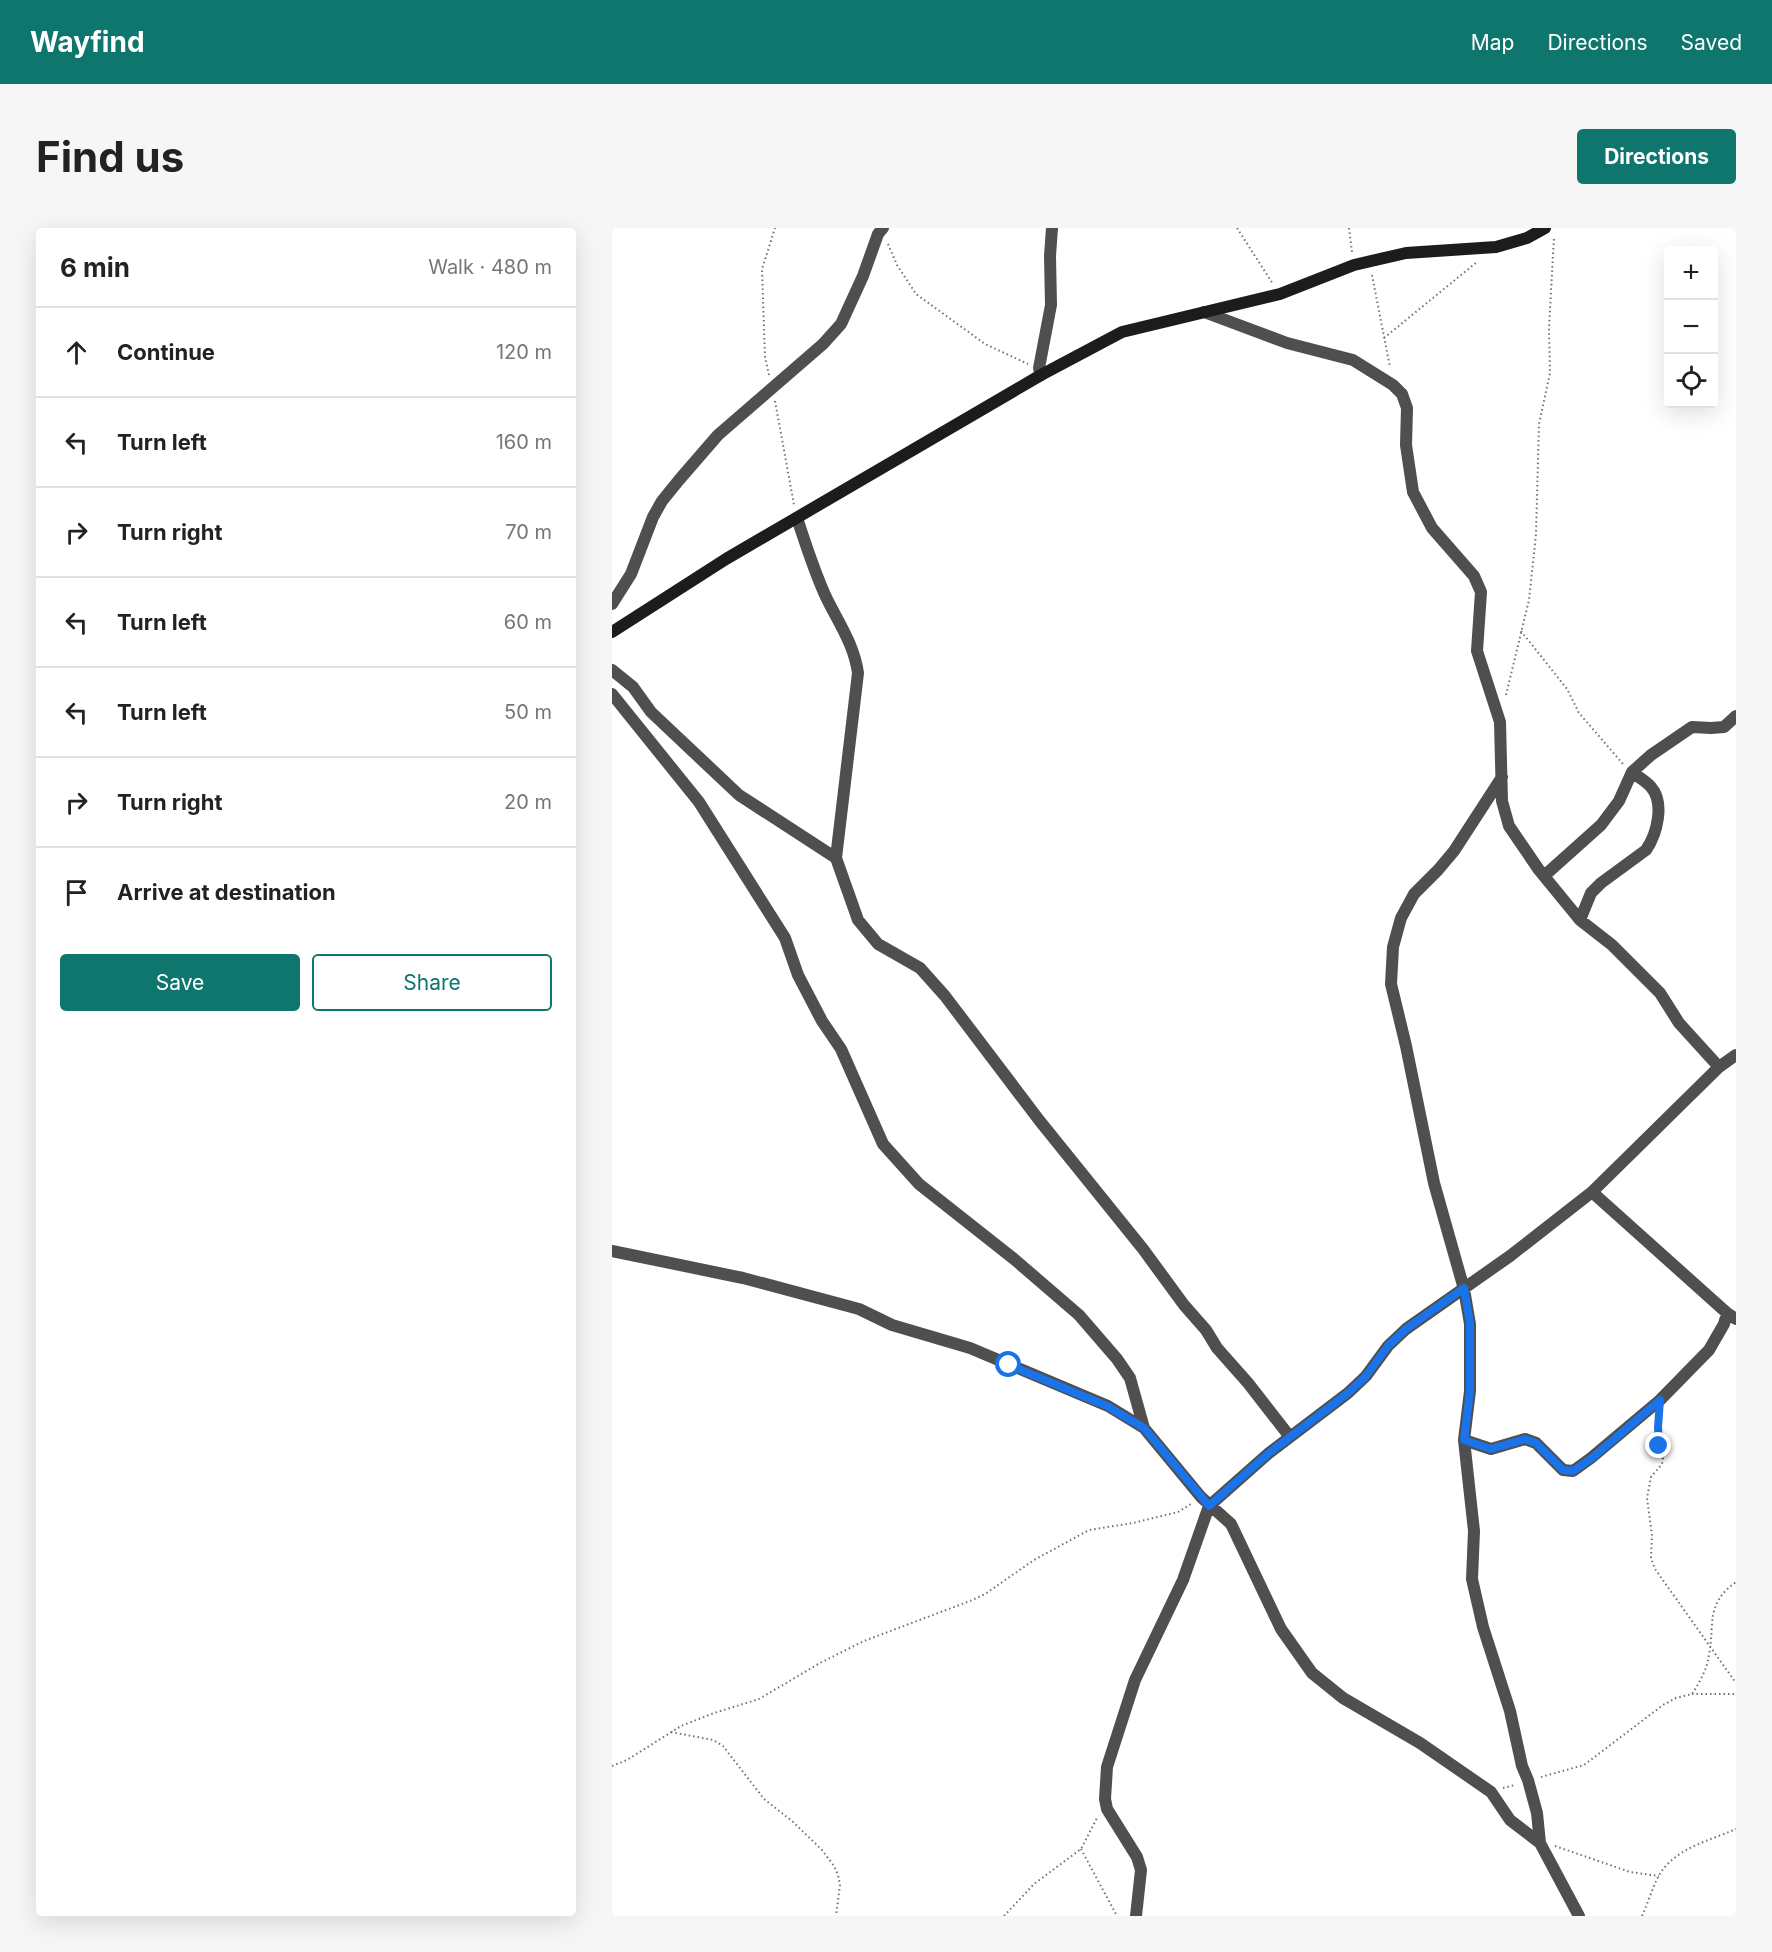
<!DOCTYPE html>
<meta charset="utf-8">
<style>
:root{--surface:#fff;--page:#f6f6f6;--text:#222;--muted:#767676;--line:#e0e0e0;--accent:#0f766e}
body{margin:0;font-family:Inter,sans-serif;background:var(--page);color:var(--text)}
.controls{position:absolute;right:18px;top:18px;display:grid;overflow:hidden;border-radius:6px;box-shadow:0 6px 24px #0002}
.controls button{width:54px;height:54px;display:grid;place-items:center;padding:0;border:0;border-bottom:2px solid var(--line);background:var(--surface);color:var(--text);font:30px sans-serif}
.stop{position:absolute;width:18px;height:18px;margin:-14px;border:4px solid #1a73e8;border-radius:50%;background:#fff}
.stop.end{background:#1a73e8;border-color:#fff;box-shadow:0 2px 6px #0008}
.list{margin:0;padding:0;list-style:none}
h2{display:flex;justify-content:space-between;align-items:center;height:78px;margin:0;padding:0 24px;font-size:26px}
h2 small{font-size:20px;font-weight:400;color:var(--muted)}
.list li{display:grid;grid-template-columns:39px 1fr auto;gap:18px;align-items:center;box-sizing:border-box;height:90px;padding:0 24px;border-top:2px solid var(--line)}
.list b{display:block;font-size:22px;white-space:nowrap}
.list em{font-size:20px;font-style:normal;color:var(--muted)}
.actions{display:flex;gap:12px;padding:18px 24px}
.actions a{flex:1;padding:14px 0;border:2px solid var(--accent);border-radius:6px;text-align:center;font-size:21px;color:var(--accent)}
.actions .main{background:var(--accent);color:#fff}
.icon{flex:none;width:33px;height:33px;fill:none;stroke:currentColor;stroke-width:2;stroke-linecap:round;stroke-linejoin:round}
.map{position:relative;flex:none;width:1124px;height:1688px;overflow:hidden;border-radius:6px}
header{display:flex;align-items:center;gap:36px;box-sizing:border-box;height:84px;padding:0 30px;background:var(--accent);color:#fff}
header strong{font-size:28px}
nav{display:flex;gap:33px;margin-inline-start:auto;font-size:21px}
.intro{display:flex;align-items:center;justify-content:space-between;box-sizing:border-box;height:144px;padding:0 36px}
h1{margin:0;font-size:42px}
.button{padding:15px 27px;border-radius:6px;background:var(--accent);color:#fff;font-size:21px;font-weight:700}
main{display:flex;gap:36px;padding:0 36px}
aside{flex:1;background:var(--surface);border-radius:6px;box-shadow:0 6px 24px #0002}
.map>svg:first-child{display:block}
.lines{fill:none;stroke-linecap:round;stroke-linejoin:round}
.path{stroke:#717171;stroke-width:2;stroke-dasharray:1.5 3;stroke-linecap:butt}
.street{stroke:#4f4f4f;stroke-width:12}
.secondary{stroke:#1c1c1c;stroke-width:12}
.route{stroke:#1a73e8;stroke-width:8}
</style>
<header>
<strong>Wayfind</strong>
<nav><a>Map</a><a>Directions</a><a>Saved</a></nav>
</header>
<div class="intro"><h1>Find us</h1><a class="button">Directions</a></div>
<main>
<aside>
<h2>6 min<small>Walk · 480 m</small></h2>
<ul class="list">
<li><svg class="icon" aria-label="ahead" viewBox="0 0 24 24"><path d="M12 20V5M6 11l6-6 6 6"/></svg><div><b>Continue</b></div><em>120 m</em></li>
<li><svg class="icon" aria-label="left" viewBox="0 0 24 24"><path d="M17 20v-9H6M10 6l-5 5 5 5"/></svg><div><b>Turn left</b></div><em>160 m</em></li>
<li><svg class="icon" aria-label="right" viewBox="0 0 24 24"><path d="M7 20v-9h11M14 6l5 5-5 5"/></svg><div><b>Turn right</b></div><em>70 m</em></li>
<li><svg class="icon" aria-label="left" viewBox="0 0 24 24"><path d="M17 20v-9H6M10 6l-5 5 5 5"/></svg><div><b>Turn left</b></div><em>60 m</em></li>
<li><svg class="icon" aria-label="left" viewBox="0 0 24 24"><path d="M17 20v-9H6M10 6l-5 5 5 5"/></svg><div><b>Turn left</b></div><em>50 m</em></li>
<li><svg class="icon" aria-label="right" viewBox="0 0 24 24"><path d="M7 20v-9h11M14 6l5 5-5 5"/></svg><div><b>Turn right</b></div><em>20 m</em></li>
<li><svg class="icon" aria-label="arrive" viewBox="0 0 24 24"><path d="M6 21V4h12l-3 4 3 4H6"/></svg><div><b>Arrive at destination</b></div></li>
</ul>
<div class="actions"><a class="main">Save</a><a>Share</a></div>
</aside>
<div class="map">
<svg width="1124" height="1688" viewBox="0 0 1124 1688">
<rect width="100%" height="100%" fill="#fff"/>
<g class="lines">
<path class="path" d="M625 0 661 56
M737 0 740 24
M276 16 285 37 304 66 373 116 416 136
M760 47 778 139
M772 110 865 34
M157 147 153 129 150 41 163 0
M163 173 182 277
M909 403 955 461 967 485 1011 536
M894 467 917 372 924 306 927 196 938 145 937 100 942 9
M1046 1190 1047 1218 1051 1230 1050 1236 1039 1249 1035 1270 1040 1307 1039 1330 1043 1341 1124 1455
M1080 1466H1124
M59 1504 101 1512 111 1518 152 1571 180 1593 210 1622 222 1638 226 1647 228 1657 224 1688
M0 1538 15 1532 69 1498 102 1485 147 1471 208 1435 252 1413 358 1373 373 1366 422 1332 477 1302 521 1295 566 1284 579 1276
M929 1549 972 1537 1051 1477 1064 1470 1080 1466C1088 1454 1095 1441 1097 1427 1103 1396 1093 1376 1124 1354
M891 1560 903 1557
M943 1618 1018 1644 1047 1648
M469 1621 505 1688
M392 1688 422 1656 469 1621 485 1590
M1030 1688C1036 1675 1040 1661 1046 1649 1062 1620 1097 1613 1124 1601"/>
<path class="street" d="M592 84 675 115 741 132 781 157 790 166 795 180 794 217 801 264 820 300 862 348 869 364 865 423 888 494 890 573 897 598 927 642 968 692 1000 717 1048 765 1067 795 1107 839
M429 147 427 140 439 77 438 28 440 0
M185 290C194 317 202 343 214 369 226 394 242 416 246 445L224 630 246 692 266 716 308 740 333 768 427 892 531 1021 572 1077 594 1102 605 1120 636 1155 678 1209
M0 376 19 346 41 289 50 273 67 252 106 207 211 116 229 96 251 48 266 6 271 0
M0 442 21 459 39 484 127 567 224 630
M0 466 87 574 173 710 186 747 210 793 229 821 271 916 307 956 402 1031 467 1087 505 1131 518 1150 532 1200
M890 549 842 623 826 642 802 666 789 690 781 719 779 756 794 818 822 955 852 1061 858 1096V1163L852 1212 862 1303 860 1351 871 1399 898 1483 910 1538 916 1552 925 1585 928 1615
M932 648 989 597 1007 573 1020 544 1039 527 1080 499 1099 500 1112 499 1124 488
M968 692 979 665 989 655 1034 622C1045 606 1053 575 1039 559 1034 553 1026 549 1020 544
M980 964 1115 1085 1124 1091
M0 1023 131 1050 247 1081 280 1097 358 1120 496 1178 532 1200 589 1269 619 1296 669 1401 700 1445 731 1470 808 1515 879 1564 898 1592 928 1615 967 1688
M852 1212 879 1221 913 1211 924 1215 951 1242 961 1243 979 1230 1048 1172 1097 1122 1112 1096 1115 1085
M524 1688 529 1642 525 1629 495 1581 493 1571 495 1539 523 1452 571 1352 597 1278 657 1225 736 1165 754 1148 776 1118 794 1101 898 1028 980 964 1107 839 1124 827"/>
<path class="secondary" d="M0 404 114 331 429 147 510 104 668 66 742 37 794 25 884 19 915 10 933 0"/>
</g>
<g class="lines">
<path class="route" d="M397 1137 495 1178 532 1200 597 1278 657 1225 736 1165 754 1148 776 1118 794 1101 852 1060 858 1096V1163L852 1212 879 1221 913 1211 924 1215 951 1242 961 1243 980 1230 1048 1172 1046 1199 1047 1218"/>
</g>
</svg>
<div class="controls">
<button>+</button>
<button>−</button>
<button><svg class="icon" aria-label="locate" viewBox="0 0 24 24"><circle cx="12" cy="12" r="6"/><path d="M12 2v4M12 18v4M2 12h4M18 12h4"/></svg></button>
</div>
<div class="stop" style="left:397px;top:1137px"></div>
<div class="stop end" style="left:1047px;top:1218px"></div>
</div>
</main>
